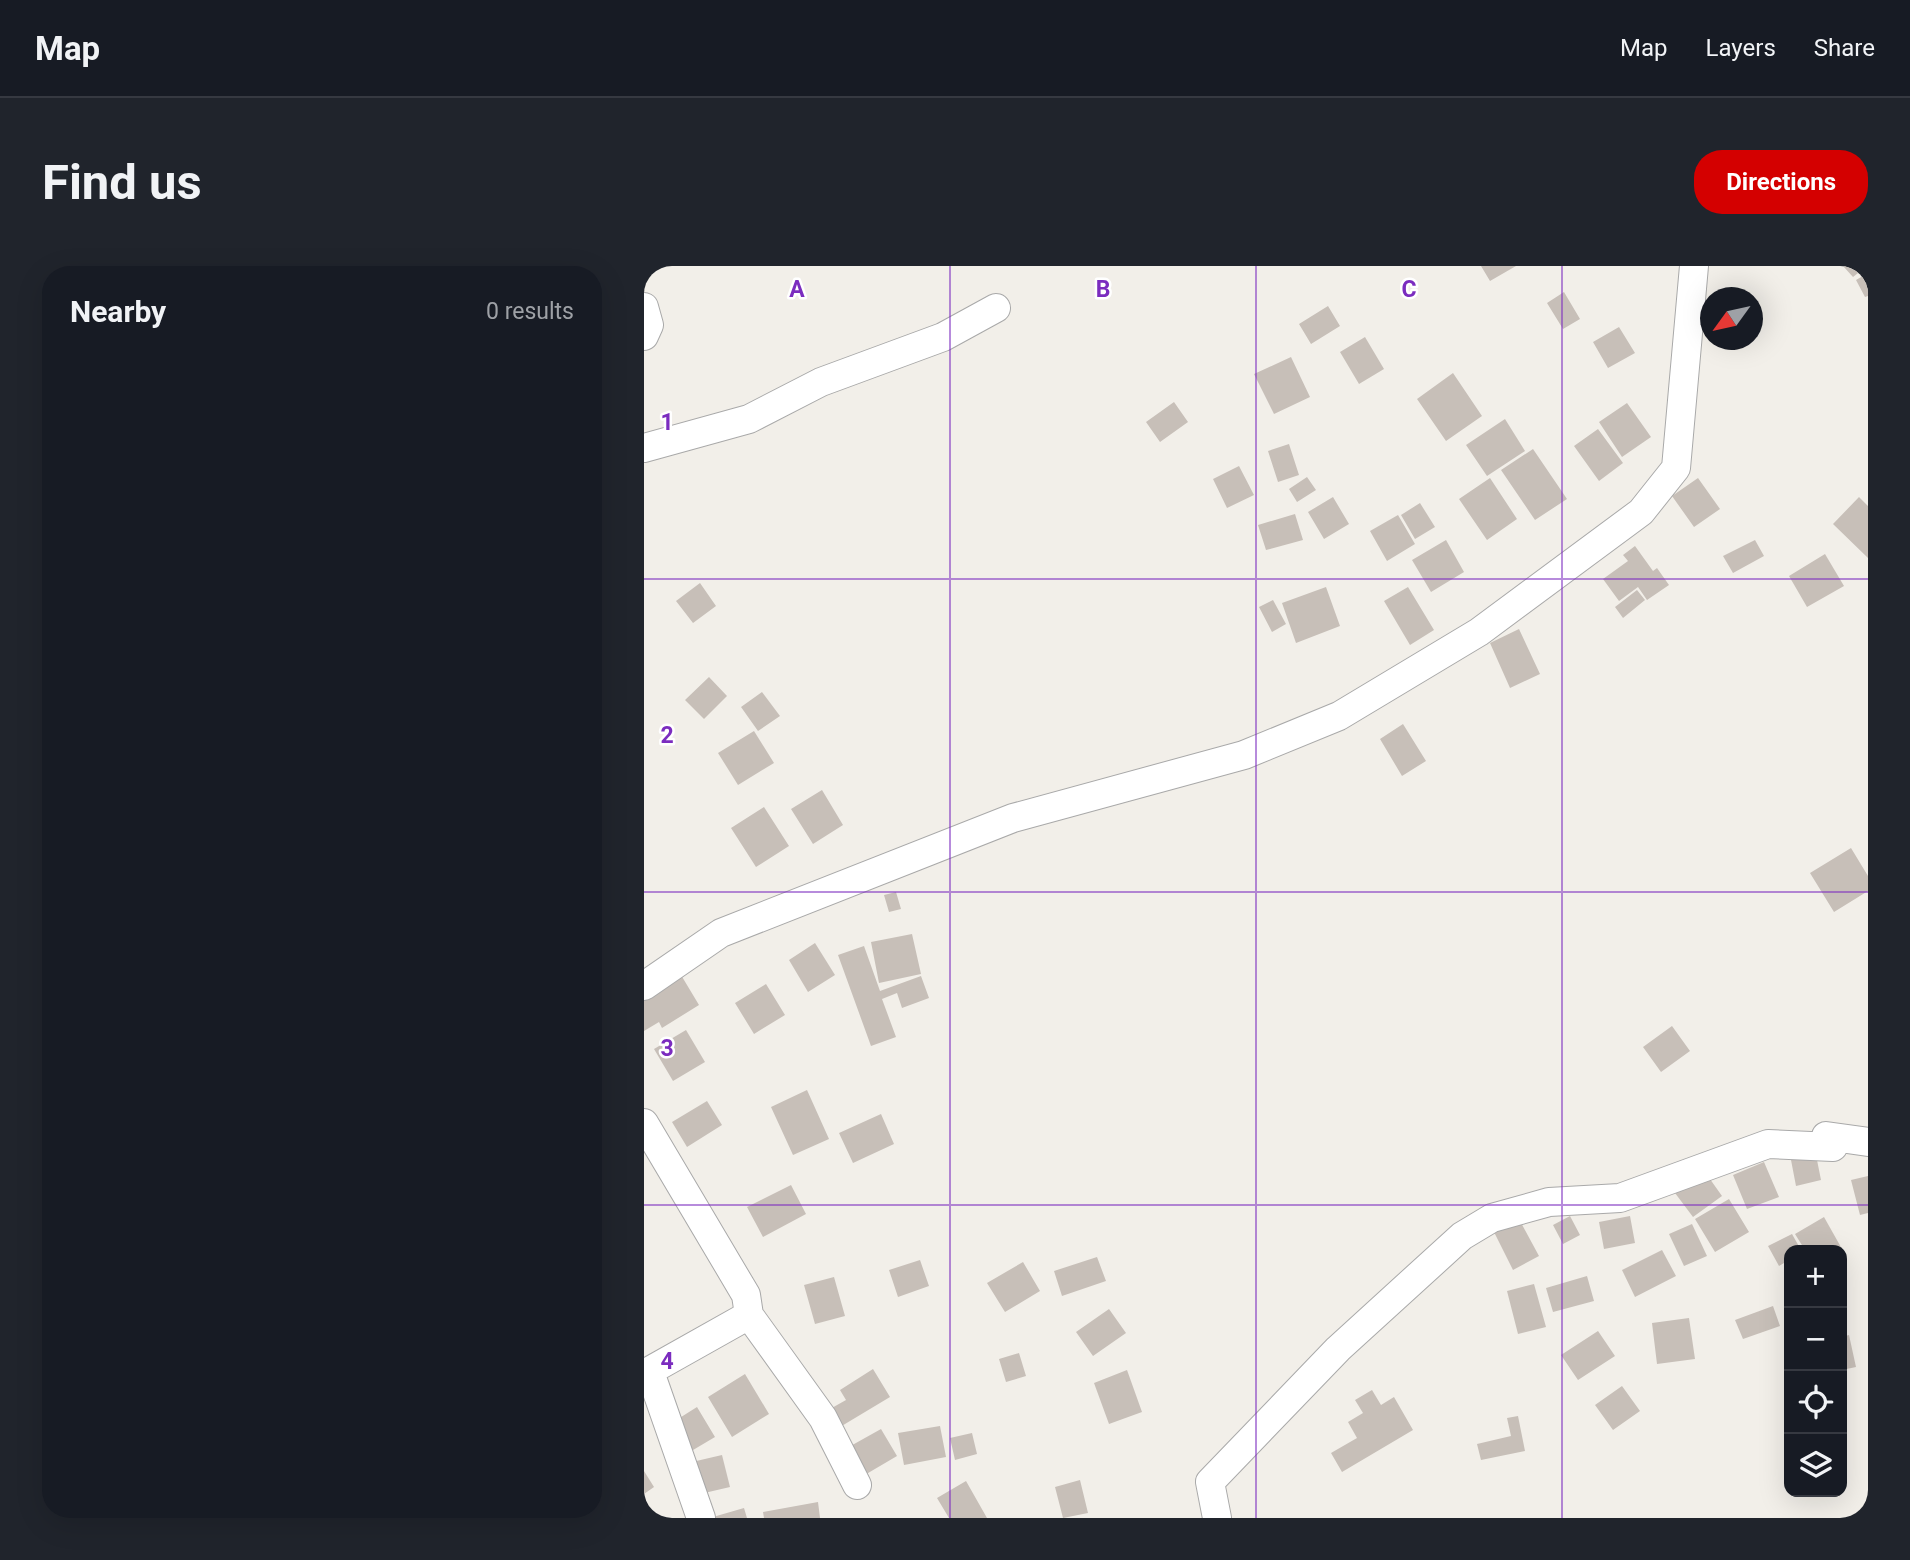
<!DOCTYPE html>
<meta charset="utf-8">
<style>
:root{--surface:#171b24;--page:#20242c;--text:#f1f3f6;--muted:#9ea1a6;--line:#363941;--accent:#d40000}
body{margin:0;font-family:Roboto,sans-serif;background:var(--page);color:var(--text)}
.controls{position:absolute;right:21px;bottom:21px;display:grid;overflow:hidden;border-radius:14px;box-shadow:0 7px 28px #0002}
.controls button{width:63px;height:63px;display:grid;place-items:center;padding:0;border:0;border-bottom:2px solid var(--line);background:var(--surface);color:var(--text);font:35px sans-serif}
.compass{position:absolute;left:1056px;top:21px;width:63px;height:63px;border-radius:50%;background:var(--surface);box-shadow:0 7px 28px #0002;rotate:237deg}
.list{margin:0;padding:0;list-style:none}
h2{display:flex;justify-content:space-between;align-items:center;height:91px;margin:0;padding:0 28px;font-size:30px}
h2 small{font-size:23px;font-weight:400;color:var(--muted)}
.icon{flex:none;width:38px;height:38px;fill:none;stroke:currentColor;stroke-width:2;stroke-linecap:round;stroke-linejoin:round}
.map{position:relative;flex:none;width:1224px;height:1252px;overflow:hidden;border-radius:28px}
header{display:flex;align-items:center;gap:42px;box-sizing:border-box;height:98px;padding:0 35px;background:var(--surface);border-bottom:2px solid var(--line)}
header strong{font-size:33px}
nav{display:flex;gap:38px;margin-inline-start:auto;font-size:24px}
.intro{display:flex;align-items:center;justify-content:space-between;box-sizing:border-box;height:168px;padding:0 42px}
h1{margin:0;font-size:49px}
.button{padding:18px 32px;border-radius:28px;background:var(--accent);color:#fff;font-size:24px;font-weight:700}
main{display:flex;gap:42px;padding:0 42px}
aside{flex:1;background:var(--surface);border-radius:28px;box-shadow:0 7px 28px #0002}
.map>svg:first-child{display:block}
.building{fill:#c7bfb8}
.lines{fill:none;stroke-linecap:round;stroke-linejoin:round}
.street-casing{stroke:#a9a9a9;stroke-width:30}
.street{stroke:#fff;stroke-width:28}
.grid{fill:none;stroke:#7b2cbf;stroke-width:2;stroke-opacity:0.55}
.grid-label{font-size:23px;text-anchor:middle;font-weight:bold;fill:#7b2cbf;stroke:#fff;stroke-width:5;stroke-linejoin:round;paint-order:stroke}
</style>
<header>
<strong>Map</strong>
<nav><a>Map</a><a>Layers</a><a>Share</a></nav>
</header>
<div class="intro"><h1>Find us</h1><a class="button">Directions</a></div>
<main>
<aside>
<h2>Nearby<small>0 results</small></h2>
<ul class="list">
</ul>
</aside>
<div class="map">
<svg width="1224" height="1252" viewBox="0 0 1224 1252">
<rect width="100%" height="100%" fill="#f2efe9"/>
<path class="building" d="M837 0H872L846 15Z
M1199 0H1223L1209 11Z
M1224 7V30L1221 31 1212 14Z
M920 26 936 53 919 63 903 37Z
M684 40 696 60 667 78 655 58Z
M975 61 991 87 964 102 949 76Z
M721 71 740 103 715 118 696 86Z
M647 91 666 131 630 148 610 108Z
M809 107 838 150 802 175 773 133Z
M530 136 544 156 516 176 502 156Z
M983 137 1007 171 978 191 955 156Z
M861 153 881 185 843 210 822 179Z
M954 163 979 197 955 215 930 180Z
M645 178 655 209 634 216 624 185Z
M889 183 923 233 891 254 857 204Z
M595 200 610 229 583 242 569 213Z
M663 211 672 224 653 236 645 223Z
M846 212 873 253 843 274 815 233Z
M1054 212 1076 243 1050 261 1028 230Z
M689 231 705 258 680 273 664 246Z
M1215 231 1224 240V292L1189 258Z
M776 237 791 261 771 273 757 249Z
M651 248 659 274 622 284 614 259Z
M754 249 771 278 743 295 726 265Z
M802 274 820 306 787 326 768 294Z
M1111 274 1120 290 1089 307 1079 290Z
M991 280 1009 305 1013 302 1025 319 1003 334 994 321 975 335 959 313 984 295 979 289Z
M1181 288 1200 320 1163 341 1145 310Z
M56 317 72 340 49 357 32 335Z
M682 321 696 360 652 377 638 337Z
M764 321 790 364 766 379 740 335Z
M993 324 1001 334 979 352 971 341Z
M629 334 642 358 628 366 615 341Z
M875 363 896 408 866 422 846 377Z
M65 411 83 430 60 453 41 434Z
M118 426 136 450 114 465 97 441Z
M759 458 782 495 758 510 736 473Z
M110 465 130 497 94 519 74 487Z
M178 524 199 559 169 578 147 543Z
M120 541 145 580 112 601 87 562Z
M1207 582 1224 610V625L1190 646 1166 607Z
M252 626 257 643 245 646 240 629Z
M268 668 277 708 235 717 227 676Z
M171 677 191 709 164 726 145 694Z
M220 680 236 725 277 710 285 732 258 742 253 727 238 733 252 771 227 780 194 689Z
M34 704 55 739 18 762 15 756 0 765V729Z
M122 718 141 749 110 768 91 737Z
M1028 760 1046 785 1017 806 999 781Z
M42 764 61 796 29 815 10 783Z
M163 824 185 873 149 889 127 841Z
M63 835 78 859 43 881 28 856Z
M237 848 250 878 209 897 195 867Z
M1172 889 1177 914 1152 920 1147 894Z
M1120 896 1135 931 1103 943 1089 909Z
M1061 906 1078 930 1049 951 1031 927Z
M1224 910V947L1216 949 1207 914Z
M147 919 162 948 119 971 103 941Z
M1085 933 1105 966 1071 986 1051 953Z
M926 950 936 969 919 978 909 959Z
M986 950 991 977 960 983 955 956Z
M1180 951 1198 983 1161 984 1151 968Z
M875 953 895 990 869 1004 850 966Z
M1048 958 1063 990 1040 1000 1025 968Z
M1148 968 1157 984H1145V994L1135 1000 1124 980Z
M1018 984 1032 1010 991 1031 978 1004Z
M453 991 462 1015 418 1030 410 1005Z
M276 994 285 1020 254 1031 245 1004Z
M379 996 396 1025 361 1046 343 1017Z
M943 1010 950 1035 909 1046 902 1022Z
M190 1011 201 1050 171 1058 160 1019Z
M890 1018 902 1061 874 1068 863 1025Z
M1129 1040 1136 1060 1099 1073 1091 1054Z
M465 1043 482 1067 449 1090 432 1066Z
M1045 1052 1051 1093 1013 1098 1008 1057Z
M954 1065 971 1090 934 1114 917 1089Z
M1205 1069 1212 1101 1198 1104V1071Z
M375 1087 382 1110 362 1116 355 1093Z
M229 1103 246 1131 196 1161 186 1143 202 1134 196 1124Z
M483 1104 498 1146 465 1158 450 1117Z
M101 1108 125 1148 88 1171 64 1131Z
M978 1120 996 1145 969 1164 951 1139Z
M728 1124 737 1139 750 1131 769 1164 698 1206 687 1187 713 1172 704 1156 719 1147 711 1134Z
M53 1141 71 1171 44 1187 26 1158Z
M874 1150 881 1185 837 1194 833 1178 867 1170 863 1152Z
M296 1160 302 1191 260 1199 254 1167Z
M237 1163 253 1190 219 1210 203 1182Z
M328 1167 333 1188 311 1194 306 1172Z
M78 1189 86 1221 56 1228 48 1196Z
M0 1205 10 1221 0 1228Z
M436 1214 444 1247 419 1252 411 1221Z
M322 1215 343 1252H305L293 1232Z
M174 1236 176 1252H120L119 1246Z
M100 1242 103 1252H69V1251Z"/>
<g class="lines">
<g class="street-casing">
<path id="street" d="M0 41 5 59 0 70
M0 182 105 153 177 116 299 71 352 42
M0 720 77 667 369 552 600 489 695 450 835 366 997 246 1032 202 1050 0
M0 857 102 1029 105 1049 179 1152 213 1219
M6 1106 57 1252
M0 1108 105 1049
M573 1252 566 1216 694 1083 818 970 848 952 905 936 976 932 1124 878 1189 881 1182 870 1224 876"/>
</g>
<use href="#street" class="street"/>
</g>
<path class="grid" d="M306 0V1252M612 0V1252M918 0V1252M0 313H1224M0 626H1224M0 939H1224"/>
<g class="grid-label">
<text x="153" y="31">A</text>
<text x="459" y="31">B</text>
<text x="765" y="31">C</text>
<text x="23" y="164">1</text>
<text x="23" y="477">2</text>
<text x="23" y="790">3</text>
<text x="23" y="1103">4</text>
</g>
</svg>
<div class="controls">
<button>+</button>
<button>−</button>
<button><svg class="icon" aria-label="locate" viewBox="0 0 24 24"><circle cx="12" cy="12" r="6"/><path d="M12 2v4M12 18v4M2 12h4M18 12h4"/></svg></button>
<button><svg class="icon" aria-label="layers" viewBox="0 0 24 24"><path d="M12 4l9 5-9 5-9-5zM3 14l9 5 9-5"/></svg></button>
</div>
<svg class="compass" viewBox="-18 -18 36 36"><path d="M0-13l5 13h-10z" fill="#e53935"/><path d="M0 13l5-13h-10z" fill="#9ea1a6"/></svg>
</div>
</main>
